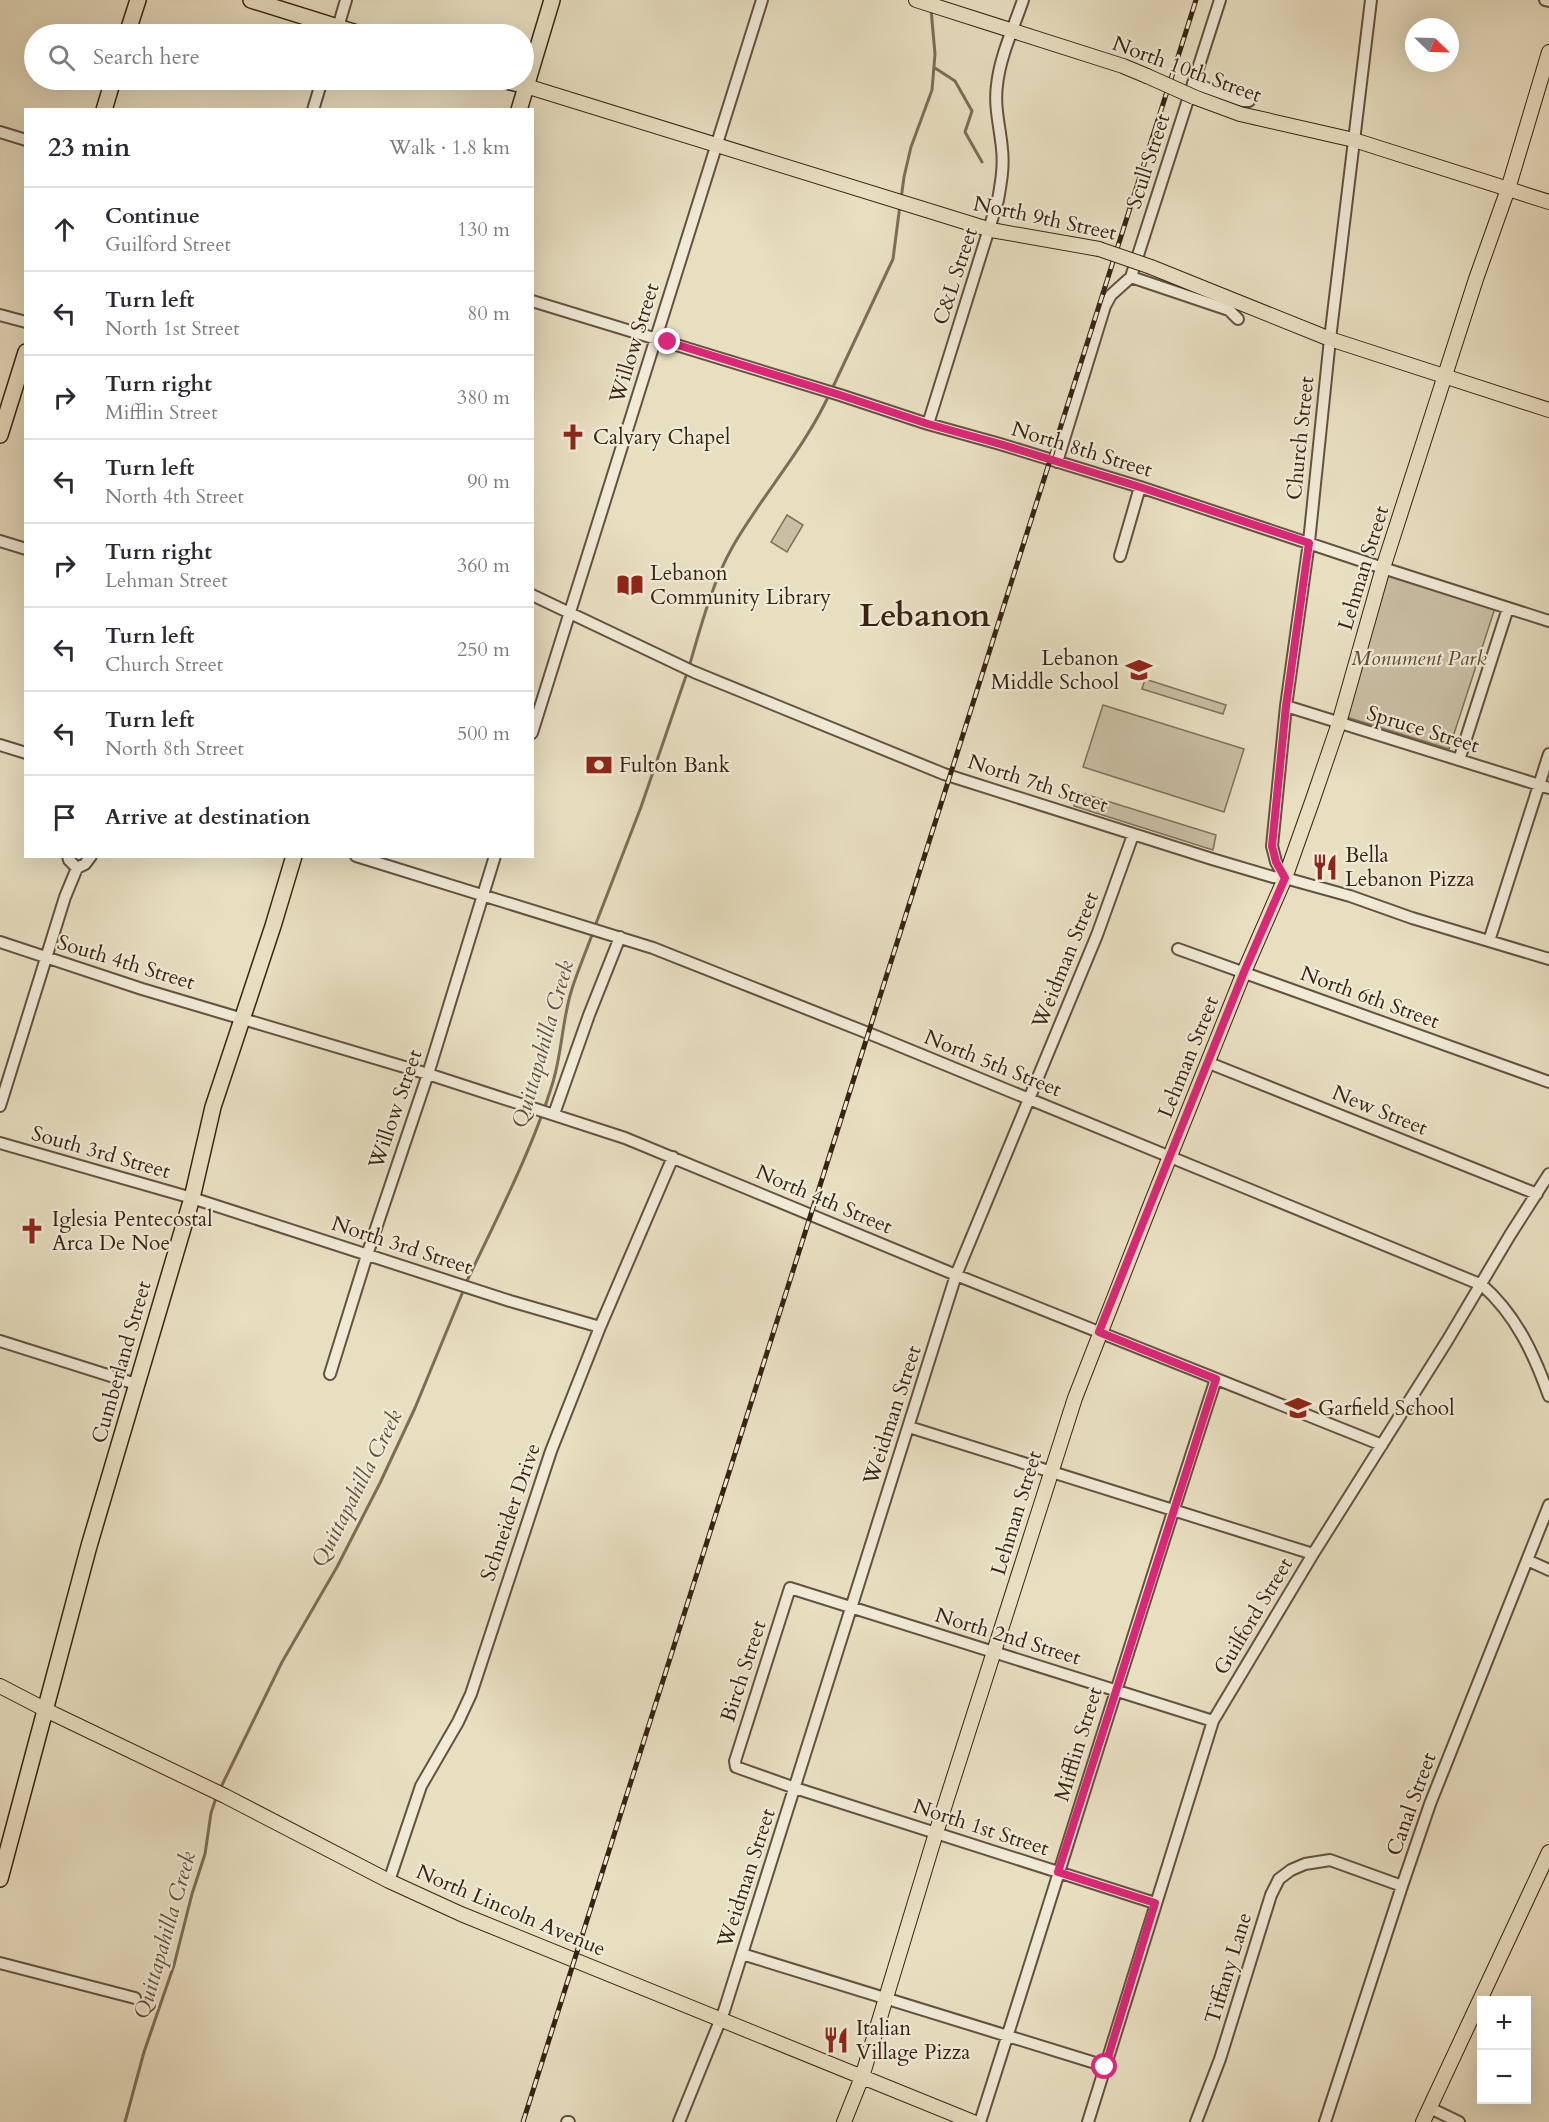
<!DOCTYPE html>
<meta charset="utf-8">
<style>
:root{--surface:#fff;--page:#f7f7f7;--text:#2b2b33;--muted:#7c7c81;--line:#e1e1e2}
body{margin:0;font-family:Cardo,serif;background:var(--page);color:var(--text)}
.controls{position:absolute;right:18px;bottom:18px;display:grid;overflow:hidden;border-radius:0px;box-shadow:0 6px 24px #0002}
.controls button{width:54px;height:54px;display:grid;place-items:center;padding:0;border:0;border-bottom:2px solid var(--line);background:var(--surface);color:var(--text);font:30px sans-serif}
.compass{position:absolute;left:1405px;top:18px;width:54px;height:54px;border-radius:50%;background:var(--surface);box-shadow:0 6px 24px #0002;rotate:113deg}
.stop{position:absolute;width:18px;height:18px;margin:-14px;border:4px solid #db2777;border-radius:50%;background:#fff}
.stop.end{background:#db2777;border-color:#fff;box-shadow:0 2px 6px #0008}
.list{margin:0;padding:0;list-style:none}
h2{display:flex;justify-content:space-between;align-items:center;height:78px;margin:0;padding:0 24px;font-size:26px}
h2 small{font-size:20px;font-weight:400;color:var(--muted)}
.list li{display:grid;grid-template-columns:39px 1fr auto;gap:18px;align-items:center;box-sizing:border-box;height:84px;padding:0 24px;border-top:2px solid var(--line)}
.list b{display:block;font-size:22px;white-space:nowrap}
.list p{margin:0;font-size:20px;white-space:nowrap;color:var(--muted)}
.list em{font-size:20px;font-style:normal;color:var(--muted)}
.icon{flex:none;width:33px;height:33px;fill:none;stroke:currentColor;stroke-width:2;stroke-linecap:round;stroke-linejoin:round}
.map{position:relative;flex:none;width:1549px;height:2122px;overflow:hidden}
.search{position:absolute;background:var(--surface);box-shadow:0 6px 24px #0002;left:24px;top:24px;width:510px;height:66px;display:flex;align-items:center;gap:15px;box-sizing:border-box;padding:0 21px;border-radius:33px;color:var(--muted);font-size:22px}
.panel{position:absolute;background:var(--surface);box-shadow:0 6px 24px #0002;left:24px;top:108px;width:510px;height:750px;border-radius:0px}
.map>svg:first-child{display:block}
.green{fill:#cabfa4;stroke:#80715c;stroke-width:1.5}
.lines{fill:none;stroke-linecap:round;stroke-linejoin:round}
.stream{stroke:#7d6d58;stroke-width:3}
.minor-casing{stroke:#63523f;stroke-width:14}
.major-casing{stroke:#372314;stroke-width:16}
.highway-casing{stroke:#372314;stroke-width:18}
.minor{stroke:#f0ead7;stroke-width:10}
.major{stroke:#e8dfc1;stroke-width:14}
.highway{stroke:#e8dfc1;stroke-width:15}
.rail-casing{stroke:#372314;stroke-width:5}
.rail{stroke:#f0ead7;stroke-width:3;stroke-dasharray:9;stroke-linecap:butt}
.major-bridge-casing{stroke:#372314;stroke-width:16;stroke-linecap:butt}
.major-bridge{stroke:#e8dfc1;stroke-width:14}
.route{stroke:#db2777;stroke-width:8}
.labels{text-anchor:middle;stroke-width:4.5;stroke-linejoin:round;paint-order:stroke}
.street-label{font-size:21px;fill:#372314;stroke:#f0ead7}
.poi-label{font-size:21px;fill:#372314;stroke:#f0ead7;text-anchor:start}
.park-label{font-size:21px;font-style:italic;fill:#5c4a38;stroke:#f0ead7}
.water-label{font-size:22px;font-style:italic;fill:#604e3c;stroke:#f0ead7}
.town-label{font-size:33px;font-weight:bold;fill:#372314;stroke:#f0ead7}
</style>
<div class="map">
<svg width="1549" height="2122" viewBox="0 0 1549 2122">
<rect width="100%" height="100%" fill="#e8dfc1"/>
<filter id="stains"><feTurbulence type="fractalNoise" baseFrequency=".00333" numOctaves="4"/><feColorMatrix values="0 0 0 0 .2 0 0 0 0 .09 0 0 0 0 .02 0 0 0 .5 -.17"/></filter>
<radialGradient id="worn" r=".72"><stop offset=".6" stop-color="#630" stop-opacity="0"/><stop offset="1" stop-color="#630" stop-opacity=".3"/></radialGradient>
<path class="green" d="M787 515 803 525 787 552 771 542Z
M1386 573 1495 608 1449 749 1343 716Z
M1145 679 1226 705 1223 714 1142 689Z
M1103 705 1244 749 1224 812 1083 767Z
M1078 792 1216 835 1213 850 1074 806Z"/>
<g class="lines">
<path class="stream" d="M935 68 955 81 972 111 965 132 982 162
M901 199 904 177 911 147 932 90 935 54 931 9
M832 389 893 259 900 205
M689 667C701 626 712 583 733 546 763 494 804 449 829 395
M595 926 641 807 687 673
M466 1283C496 1220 533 1148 553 1082 562 1052 562 1022 571 992 577 972 586 952 593 932
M220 1789 282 1662 337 1567 380 1483 415 1408 464 1289
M125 2122 144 2052 174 1965 192 1894 205 1854 211 1813 217 1795"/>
<g class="minor-casing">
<path id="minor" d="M1545 0 1549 1
M336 34 346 0
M1193 83 1243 101H1249
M313 110 322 80
M0 132 26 140
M1131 277 1229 310 1238 319
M532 301 840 395 928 424 1000 444 1140 487 1383 568 1549 621
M0 315 26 322
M928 424 998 200C1001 183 1004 166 1002 149 1000 127 994 107 997 85 1000 56 1014 27 1023 0
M1057 462 1105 306 1111 295 1131 277 1220 0
M0 541 26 549
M1120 556 1140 487
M532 595 694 672 944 774 1212 859 1273 877 1285 878 1350 896 1412 918 1549 959
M1286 706 1549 788
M532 733 762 0
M0 745 26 753
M1459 760 1508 608
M68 856 69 860 77 868
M356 856 653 948 878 1037 1482 1285C1516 1315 1534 1354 1549 1396
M1285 878 1276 862 1272 846 1286 706 1309 542 1330 339 1371 0
M1489 941 1549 754
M0 942 142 989 428 1074 625 1138 956 1275 1382 1445
M1178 949 1549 1082
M1209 1063 1537 1194
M0 1106 65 897 77 868 85 864 91 856
M554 1114 589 1015 620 937
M0 1143 192 1198 510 1301 600 1327
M0 1341 136 1384
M330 1374 367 1255 428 1074 495 856
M909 1427 1313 1554
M1527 1560 1549 1570
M389 1881 421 1786 458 1722 471 1694 551 1451 600 1327 673 1157
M1155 1903 795 1788 736 1767 735 1761 790 1588 1213 1721
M742 1954 1105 2066
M0 1963 135 1998
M1430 2108 1459 2122
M567 2122H569
M679 2122 724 2011 956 1275 1097 935 1133 835
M980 2122C1059 1875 1135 1626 1216 1379
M1088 2122 1213 1721 1313 1554 1447 1341 1510 1235 1549 1174
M1196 2122 1220 2059 1271 1895 1279 1879 1291 1870 1305 1864 1330 1860 1402 1886
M1325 2122 1402 1886 1430 1804 1549 1505"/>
</g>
<g class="major-casing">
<path id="major" d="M916 0 1123 66 1147 76
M526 86 991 230 1099 249
M1194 97 1240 114 1354 140 1549 202
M1151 267 1330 339 1549 410
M0 1686 54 1714 225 1796 389 1881 461 1914 973 2122
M844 2122 862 2077 936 1833 1075 1398 1152 1201 1244 972 1285 878 1313 799 1339 723 1383 568 1476 279 1508 189 1549 52
M1423 2122 1549 1852"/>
</g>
<g class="highway-casing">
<path id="highway" d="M251 0 360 34
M127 34 138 0
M503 80 526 86
M104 110 113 80
M519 110 552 0
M0 435 26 352
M0 1879 89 1546 192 1198 213 1107 273 926 294 856"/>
</g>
<use href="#minor" class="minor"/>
<use href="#major" class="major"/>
<use href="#highway" class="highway"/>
<g class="rail-casing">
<path id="rail" d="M523 2122 1196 0"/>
</g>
<use href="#rail" class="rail"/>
<g class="major-bridge-casing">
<path id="major-bridge" d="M1147 76 1194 97
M1099 249 1151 267"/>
</g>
<use href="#major-bridge" class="major-bridge"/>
</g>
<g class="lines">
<path class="route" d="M668 342 840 395 928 424 1000 444 1140 487 1309 543 1286 706 1272 846 1276 862 1285 878 1244 972 1099 1332 1216 1379 1058 1872 1155 1903 1105 2067"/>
</g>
<defs>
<g id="church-bare" transform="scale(2.07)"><path d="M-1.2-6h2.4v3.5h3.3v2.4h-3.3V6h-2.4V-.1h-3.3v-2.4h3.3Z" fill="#8f2418" stroke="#f0ead7" stroke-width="2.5" paint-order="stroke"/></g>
<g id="library-bare" transform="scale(2.07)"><path d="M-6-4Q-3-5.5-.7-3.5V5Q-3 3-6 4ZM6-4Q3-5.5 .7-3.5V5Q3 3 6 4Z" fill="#8f2418" stroke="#f0ead7" stroke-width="2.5" paint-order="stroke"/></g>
<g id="school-bare" transform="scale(2.07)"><path d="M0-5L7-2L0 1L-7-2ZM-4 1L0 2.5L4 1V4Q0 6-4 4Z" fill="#8f2418" stroke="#f0ead7" stroke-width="2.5" paint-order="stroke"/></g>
<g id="bank-bare" transform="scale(2.07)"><path d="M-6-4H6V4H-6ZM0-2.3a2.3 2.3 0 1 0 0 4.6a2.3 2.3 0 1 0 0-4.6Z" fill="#8f2418" stroke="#f0ead7" stroke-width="2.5" paint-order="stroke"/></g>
<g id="restaurant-bare" transform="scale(2.07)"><path d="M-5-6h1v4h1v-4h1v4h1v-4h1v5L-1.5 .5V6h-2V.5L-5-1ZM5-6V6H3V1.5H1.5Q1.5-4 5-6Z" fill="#8f2418" stroke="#f0ead7" stroke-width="2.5" paint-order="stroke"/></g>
</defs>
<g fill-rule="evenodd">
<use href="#church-bare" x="573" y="437"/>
<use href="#library-bare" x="630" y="585"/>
<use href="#school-bare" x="1139" y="670"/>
<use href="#bank-bare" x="599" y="765"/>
<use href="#restaurant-bare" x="1325" y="867"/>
<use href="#church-bare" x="32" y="1231"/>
<use href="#school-bare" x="1298" y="1408"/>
<use href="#restaurant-bare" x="836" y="2040"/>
</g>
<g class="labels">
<g class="street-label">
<text transform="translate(1187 69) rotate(20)" y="7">North 10th Street</text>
<text transform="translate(1148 161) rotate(-72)" y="7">Scull Street</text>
<text transform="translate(1045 218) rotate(12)" y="7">North 9th Street</text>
<text transform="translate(955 276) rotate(-72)" y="7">C&amp;L Street</text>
<text transform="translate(634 343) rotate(-73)" y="7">Willow Street</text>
<text transform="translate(1300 438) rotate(-84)" y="7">Church Street</text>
<text transform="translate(1082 449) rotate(17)" y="7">North 8th Street</text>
<text transform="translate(1363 568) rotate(-73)" y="7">Lehman Street</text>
<text transform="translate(1423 729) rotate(17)" y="7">Spruce Street</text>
<text transform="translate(1038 783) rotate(18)" y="7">North 7th Street</text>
<text transform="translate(1065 960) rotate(-68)" y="7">Weidman Street</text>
<text transform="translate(126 962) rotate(17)" y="7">South 4th Street</text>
<text transform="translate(1370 997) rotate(20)" y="7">North 6th Street</text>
<text transform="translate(1188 1057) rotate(-68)" y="7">Lehman Street</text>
<text transform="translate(993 1063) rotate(22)" y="7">North 5th Street</text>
<text transform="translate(395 1109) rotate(-71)" y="7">Willow Street</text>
<text transform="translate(1380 1110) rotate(22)" y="7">New Street</text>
<text transform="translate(101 1152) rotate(16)" y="7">South 3rd Street</text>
<text transform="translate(824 1199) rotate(23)" y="7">North 4th Street</text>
<text transform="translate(402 1245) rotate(18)" y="7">North 3rd Street</text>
<text transform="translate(121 1362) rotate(-74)" y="7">Cumberland Street</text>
<text transform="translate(892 1415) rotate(-72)" y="7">Weidman Street</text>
<text transform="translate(510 1512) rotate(-71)" y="7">Schneider Drive</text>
<text transform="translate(1016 1513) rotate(-73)" y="7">Lehman Street</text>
<text transform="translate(1253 1616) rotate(-59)" y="7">Guilford Street</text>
<text transform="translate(1008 1636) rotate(17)" y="7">North 2nd Street</text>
<text transform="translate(743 1671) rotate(-72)" y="7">Birch Street</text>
<text transform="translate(1078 1744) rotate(-73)" y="7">Mifflin Street</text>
<text transform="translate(1411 1804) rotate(-70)" y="7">Canal Street</text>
<text transform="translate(981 1827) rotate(18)" y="7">North 1st Street</text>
<text transform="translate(746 1878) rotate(-72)" y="7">Weidman Street</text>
<text transform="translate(511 1910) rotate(23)" y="7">North Lincoln Avenue</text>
<text transform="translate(1228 1968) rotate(-73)" y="7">Tiffany Lane</text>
</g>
<g class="poi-label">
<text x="593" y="444">Calvary Chapel</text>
<text x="650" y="580">Lebanon<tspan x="650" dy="24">Community Library</tspan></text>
<text x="1119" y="665" text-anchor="end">Lebanon<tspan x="1119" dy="24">Middle School</tspan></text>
<text x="619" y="772">Fulton Bank</text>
<text x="1345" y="862">Bella<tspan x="1345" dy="24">Lebanon Pizza</tspan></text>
<text x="52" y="1226">Iglesia Pentecostal<tspan x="52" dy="24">Arca De Noe</tspan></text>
<text x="1318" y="1415">Garfield School</text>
<text x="856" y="2035">Italian<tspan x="856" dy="24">Village Pizza</tspan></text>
</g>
<g class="park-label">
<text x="1419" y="665">Monument Park</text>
</g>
<g class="water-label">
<text transform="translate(542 1044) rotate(-74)" y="8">Quittapahilla Creek</text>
<text transform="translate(356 1488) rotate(-63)" y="8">Quittapahilla Creek</text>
<text transform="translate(164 1935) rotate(-74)" y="8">Quittapahilla Creek</text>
</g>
<g class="town-label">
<text x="925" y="626">Lebanon</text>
</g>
</g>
<rect width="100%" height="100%" filter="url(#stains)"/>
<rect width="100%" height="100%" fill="url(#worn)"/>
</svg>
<div class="controls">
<button>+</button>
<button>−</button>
</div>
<svg class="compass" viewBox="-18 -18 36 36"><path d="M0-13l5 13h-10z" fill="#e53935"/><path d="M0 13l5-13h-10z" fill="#7c7c81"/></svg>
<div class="stop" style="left:1105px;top:2067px"></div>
<div class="stop end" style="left:668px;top:342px"></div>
<div class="search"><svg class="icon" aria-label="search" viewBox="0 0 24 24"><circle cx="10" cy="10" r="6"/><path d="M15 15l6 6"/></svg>Search here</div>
<section class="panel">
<h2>23 min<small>Walk · 1.8 km</small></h2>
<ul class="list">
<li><svg class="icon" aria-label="ahead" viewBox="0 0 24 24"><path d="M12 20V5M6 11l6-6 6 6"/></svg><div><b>Continue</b><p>Guilford Street</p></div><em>130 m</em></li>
<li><svg class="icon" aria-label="left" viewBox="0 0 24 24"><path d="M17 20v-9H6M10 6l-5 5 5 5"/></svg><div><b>Turn left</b><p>North 1st Street</p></div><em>80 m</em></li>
<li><svg class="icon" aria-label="right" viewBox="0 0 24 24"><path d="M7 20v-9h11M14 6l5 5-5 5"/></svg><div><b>Turn right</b><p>Mifflin Street</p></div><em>380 m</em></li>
<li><svg class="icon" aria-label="left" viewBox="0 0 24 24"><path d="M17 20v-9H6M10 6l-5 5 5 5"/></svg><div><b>Turn left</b><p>North 4th Street</p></div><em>90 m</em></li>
<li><svg class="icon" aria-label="right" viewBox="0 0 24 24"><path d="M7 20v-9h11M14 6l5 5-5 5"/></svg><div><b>Turn right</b><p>Lehman Street</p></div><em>360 m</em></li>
<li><svg class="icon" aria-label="left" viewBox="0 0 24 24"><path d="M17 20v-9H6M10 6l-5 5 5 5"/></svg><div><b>Turn left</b><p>Church Street</p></div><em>250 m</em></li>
<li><svg class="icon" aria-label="left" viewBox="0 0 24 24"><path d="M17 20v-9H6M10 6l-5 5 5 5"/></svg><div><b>Turn left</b><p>North 8th Street</p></div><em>500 m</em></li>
<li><svg class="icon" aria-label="arrive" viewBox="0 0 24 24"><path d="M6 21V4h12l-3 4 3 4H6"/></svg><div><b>Arrive at destination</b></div></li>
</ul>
</section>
</div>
